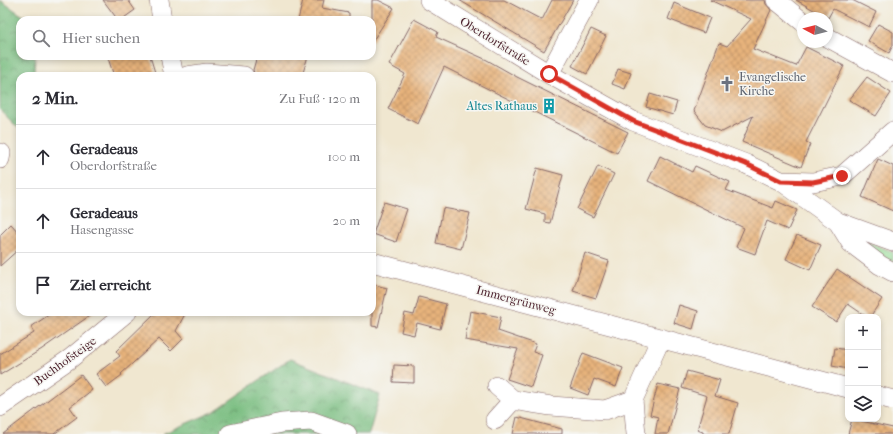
<!DOCTYPE html>
<html lang="de">
<meta charset="utf-8">
<style>
:root{--surface:#fff;--page:#f2f2f3;--text:#2b2b33;--muted:#7c7c81;--line:#e1e1e2}
body{margin:0;font-family:"IM FELL French Canon",serif;background:var(--page);color:var(--text)}
.controls{position:absolute;right:12px;bottom:12px;display:grid;overflow:hidden;border-radius:8px;box-shadow:0 2px 6px #0003}
.controls button{width:36px;height:36px;display:grid;place-items:center;padding:0;border:0;border-bottom:1px solid var(--line);background:var(--surface);color:var(--text);font:20px sans-serif}
.compass{position:absolute;left:797px;top:12px;width:36px;height:36px;border-radius:50%;background:var(--surface);box-shadow:0 2px 6px #0003;rotate:277deg}
.stop{position:absolute;width:12px;height:12px;margin:-9px;border:3px solid #d93025;border-radius:50%;background:#fff}
.stop.end{background:#d93025;border-color:#fff;box-shadow:0 1px 4px #0008}
.list{margin:0;padding:0;list-style:none}
h2{display:flex;justify-content:space-between;align-items:center;height:52px;margin:0;padding:0 16px;font-size:17px}
h2 small{font-size:13px;font-weight:400;color:var(--muted)}
.list li{display:grid;grid-template-columns:26px 1fr auto;gap:12px;align-items:center;box-sizing:border-box;height:64px;padding:0 16px;border-top:1px solid var(--line)}
.list b{display:block;font-size:15px;white-space:nowrap}
.list p{margin:0;font-size:13px;white-space:nowrap;color:var(--muted)}
.list em{font-size:13px;font-style:normal;color:var(--muted)}
.icon{flex:none;width:22px;height:22px;fill:none;stroke:currentColor;stroke-width:2;stroke-linecap:round;stroke-linejoin:round}
.map{position:relative;flex:none;width:893px;height:434px;overflow:hidden}
.search{position:absolute;background:var(--surface);box-shadow:0 2px 6px #0003;left:16px;top:16px;width:360px;height:44px;display:flex;align-items:center;gap:10px;box-sizing:border-box;padding:0 14px;border-radius:12px;color:var(--muted);font-size:15px}
.panel{position:absolute;background:var(--surface);box-shadow:0 2px 6px #0003;left:16px;top:72px;width:360px;height:244px;border-radius:12px}
.map>svg:first-child{display:block}
.grass{fill:#97de98;stroke:#707e62}
.forest{fill:url(#forest-crowns);stroke:#626e56}
.building{fill:url(#building-cross-hatch)}
.lines{fill:none;stroke-linecap:round;stroke-linejoin:round}
.minor-casing{stroke:#846565;stroke-width:20}
.minor{stroke:#fff;stroke-width:19}
.route{stroke:#d93025;stroke-width:5}
.labels{text-anchor:middle;stroke-width:3;stroke-linejoin:round;paint-order:stroke}
.street-label{font-size:12px;fill:#4a1f2b;stroke:#f6f6f2}
.worship-label{font-size:12px;fill:#5b616d;stroke:#f6f6f2;text-anchor:start}
.culture-label{font-size:12px;fill:#0d838f;stroke:#f6f6f2;text-anchor:end}
</style>
<div class="map">
<svg width="893" height="434" viewBox="0 0 893 434">
<defs>
<pattern id="forest-crowns" width="20" height="18" patternUnits="userSpaceOnUse"><rect width="20" height="18" fill="#79bd80"/><path d="M2 6a3 3 0 1 1 6 0M12 15a3 3 0 1 1 6 0" fill="none" stroke="#659969"/></pattern>
<pattern id="building-cross-hatch" width="8" height="8" patternUnits="userSpaceOnUse"><rect width="8" height="8" fill="#e7b37c"/><path d="M0 0l8 8M0 8l8-8" fill="none" stroke="#bd9166"/></pattern>
</defs>
<rect width="100%" height="100%" fill="#f6f6f2"/>
<filter id="ink" filterUnits="userSpaceOnUse"><feTurbulence type="fractalNoise" baseFrequency=".025" numOctaves="2"/><feDisplacementMap in="SourceGraphic" scale="8" xChannelSelector="R" yChannelSelector="G"/><feConvolveMatrix kernelMatrix="1 2 1 2 8 2 1 2 1" color-interpolation-filters="sRGB"/></filter>
<filter id="wash" filterUnits="userSpaceOnUse"><feTurbulence type="fractalNoise" baseFrequency=".012" numOctaves="4" result="noise"/><feDisplacementMap in="SourceGraphic" scale="16" xChannelSelector="R" yChannelSelector="G"/><feGaussianBlur stdDeviation="0.9" result="paint"/><feColorMatrix in="noise" values="0 0 0 0 0 0 0 0 0 0 0 0 0 0 0 0 0 1.4 0 .05"/><feComposite in="paint" operator="in"/></filter>
<g filter="url(#wash)">
<rect width="100%" height="100%" fill="#f0e7d0"/>
<path class="grass" d="M858 238 893 252V262L887 260Z"/>
<path class="forest" d="M0 0 29 20H20V56H35L34 76H20V130L0 110Z
M290 359 380 395 369 434H162L213 412Z"/>
<g id="blocks">
<path class="building" d="M103 0H128L135 10 121 20H118Z
M303 0H324L322 8 349 13V20H298Z
M372 0H378L394 8 372 42Z
M459 0H504L542 20 552 0H573L544 51Z
M710 0H765L766 4 771 10 753 49 796 66 806 47 844 66 806 142 810 144 801 167 742 142 753 116 722 132 705 125 694 111 719 43 727 46 751 19Z
M796 0H852L876 12 869 27 833 9 828 18Z
M674 3 710 18 704 33 668 19Z
M414 19 438 32 436 37 487 60 517 77 628 132 617 153 444 67 418 124 388 109 405 74 389 65Z
M878 24 893 32V45L889 53 868 41Z
M591 29 606 36 587 74 572 66Z
M116 56H150L156 76H114L108 58Z
M257 56H308L302 76H255L253 70Z
M618 69 631 73 625 89 612 84Z
M867 77 891 93 876 116 849 100Z
M650 94 677 102 673 115 646 107Z
M660 156 692 172 695 166 730 182 726 190 773 208 776 201 797 210 788 230 767 221 755 254 736 247 744 228 648 181Z
M878 159 893 166V211L862 197Z
M598 166 614 174 593 217 577 209Z
M537 168 563 175 550 223 545 222V214L526 209Z
M384 202 407 209 396 242 373 234Z
M443 208 470 213 461 249 436 243Z
M11 224 20 234V248L0 266V235Z
M797 235 821 245 810 270 786 259Z
M585 253 609 261 596 298 573 291Z
M837 269 882 299 870 317H867L848 304 836 322 812 307Z
M372 284 387 288 378 327 372 326Z
M419 297 446 304 440 329 417 323 414 335 401 332 405 313 414 315Z
M679 305 698 311 693 329 674 323Z
M470 311 501 317 498 331 536 344 533 352 542 355 531 387 507 379 518 349 465 340Z
M53 312H95L42 349 0 375V354L34 333 31 327Z
M156 312H186L176 331 183 339 171 351 159 339 121 374 122 375 106 387 96 374 120 356 116 351Z
M835 348 848 350V369L832 366Z
M583 353 623 368 616 387 594 379 588 395 570 388Z
M394 365 414 366V383L393 382Z
M687 371 720 380 715 396 738 403 729 434H703V432L697 430 707 396 682 388Z
M81 375 92 390 70 407 77 417 54 434H3Z
M658 384 680 389 668 434H655L658 417 650 415Z
M517 417 562 429V434H513Z
M852 419 893 428V434H848Z"/>
</g>
</g>
<g filter="url(#ink)">
<use href="#blocks" fill-opacity="0" stroke="#846565" stroke-width="1"/>
<g class="lines">
<g class="minor-casing">
<path id="minor" d="M159 0 162 20
M429 0 549 74 633 121 746 164 781 181 838 222 893 242
M776 0 803 22
M827 37 893 73
M170 56 174 76
M549 74 589 0
M187 76 207 73 244 76
M0 159 1 153
M781 181 813 182 842 176 893 131
M838 222 851 243 880 265 893 272
M372 262 848 388
M497 386 513 400 551 406 605 410 633 400 661 338
M878 396 893 400
M633 400 636 434
M0 407 71 358 127 312
M495 420 513 400
M230 434 282 423 311 421 347 434"/>
</g>
<use href="#minor" class="minor"/>
</g>
</g>
<g class="lines" filter="url(#ink)">
<path class="route" d="M549 74 633 121 746 164 781 181 813 182 842 176"/>
</g>
<defs>
<g id="church-bare" transform="scale(1.2)"><path d="M-1.2-6h2.4v3.5h3.3v2.4h-3.3V6h-2.4V-.1h-3.3v-2.4h3.3Z" fill="#6b7280" stroke="#f6f6f2" stroke-width="2.5" paint-order="stroke"/></g>
<g id="building-bare" transform="scale(1.2)"><path d="M-4-6H4V6H1V3H-1V6H-4ZM-2.5-4.3h1.7v1.8h-1.7ZM.8-4.3h1.7v1.8H.8ZM-2.5-1h1.7V.8h-1.7ZM.8-1h1.7V.8H.8Z" fill="#0f9aa8" stroke="#f6f6f2" stroke-width="2.5" paint-order="stroke"/></g>
</defs>
<g fill-rule="evenodd">
<use href="#church-bare" x="727" y="84"/>
<use href="#building-bare" x="549" y="106"/>
</g>
<g class="labels">
<g class="street-label">
<text transform="translate(495 41) rotate(32)" y="4">Oberdorfstraße</text>
<text transform="translate(516 300) rotate(15)" y="4">Immergrünweg</text>
<text transform="translate(65 361) rotate(-36)" y="4">Buchhofsteige</text>
</g>
<g class="worship-label">
<text x="739" y="81">Evangelische<tspan x="739" dy="14">Kirche</tspan></text>
</g>
<g class="culture-label">
<text x="537" y="110">Altes Rathaus</text>
</g>
</g>
</svg>
<div class="controls">
<button>+</button>
<button>−</button>
<button><svg class="icon" aria-label="layers" viewBox="0 0 24 24"><path d="M12 4l9 5-9 5-9-5zM3 14l9 5 9-5"/></svg></button>
</div>
<svg class="compass" viewBox="-18 -18 36 36"><path d="M0-13l5 13h-10z" fill="#e53935"/><path d="M0 13l5-13h-10z" fill="#7c7c81"/></svg>
<div class="stop" style="left:549px;top:74px"></div>
<div class="stop end" style="left:842px;top:176px"></div>
<div class="search"><svg class="icon" aria-label="search" viewBox="0 0 24 24"><circle cx="10" cy="10" r="6"/><path d="M15 15l6 6"/></svg>Hier suchen</div>
<section class="panel">
<h2>2 Min.<small>Zu Fuß · 120 m</small></h2>
<ul class="list">
<li><svg class="icon" aria-label="ahead" viewBox="0 0 24 24"><path d="M12 20V5M6 11l6-6 6 6"/></svg><div><b>Geradeaus</b><p>Oberdorfstraße</p></div><em>100 m</em></li>
<li><svg class="icon" aria-label="ahead" viewBox="0 0 24 24"><path d="M12 20V5M6 11l6-6 6 6"/></svg><div><b>Geradeaus</b><p>Hasengasse</p></div><em>20 m</em></li>
<li><svg class="icon" aria-label="arrive" viewBox="0 0 24 24"><path d="M6 21V4h12l-3 4 3 4H6"/></svg><div><b>Ziel erreicht</b></div></li>
</ul>
</section>
</div>
